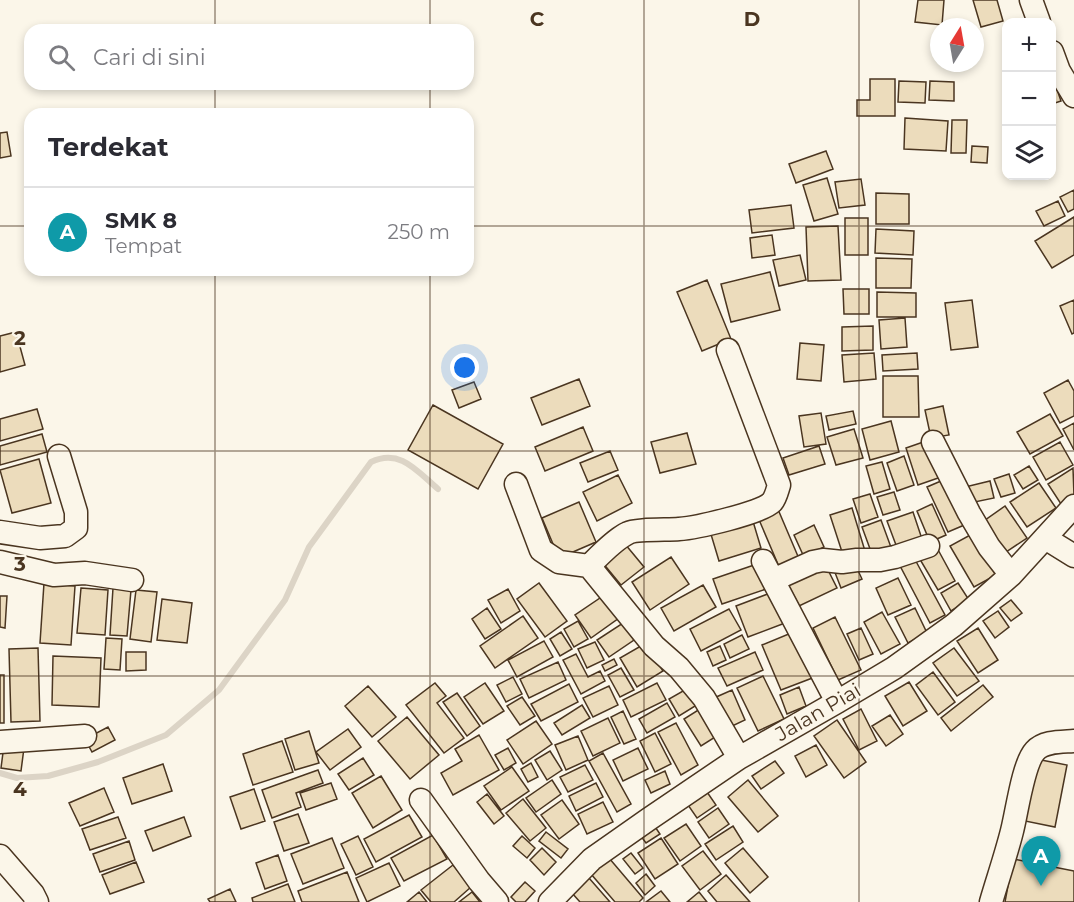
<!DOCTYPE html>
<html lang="id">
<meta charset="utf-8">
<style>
:root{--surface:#fff;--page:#f2f2f3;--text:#2b2b33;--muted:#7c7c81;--line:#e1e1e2;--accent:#0b8043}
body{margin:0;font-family:Montserrat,sans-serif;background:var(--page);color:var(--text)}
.controls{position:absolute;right:18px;top:18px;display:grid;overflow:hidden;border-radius:12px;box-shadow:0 3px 9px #0003}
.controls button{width:54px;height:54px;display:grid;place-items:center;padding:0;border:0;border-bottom:2px solid var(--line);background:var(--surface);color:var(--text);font:30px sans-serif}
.compass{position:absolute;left:930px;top:18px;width:54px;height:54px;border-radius:50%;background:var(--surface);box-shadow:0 3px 9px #0003;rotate:11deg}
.you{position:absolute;left:465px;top:368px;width:21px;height:21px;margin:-15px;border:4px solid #fff;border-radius:50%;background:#1a73e8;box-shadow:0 0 0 9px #1a73e833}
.badge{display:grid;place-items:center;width:39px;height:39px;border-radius:50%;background:var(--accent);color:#fff;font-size:20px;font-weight:700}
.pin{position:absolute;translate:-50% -50px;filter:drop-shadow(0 2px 3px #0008)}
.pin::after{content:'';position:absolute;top:32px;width:21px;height:18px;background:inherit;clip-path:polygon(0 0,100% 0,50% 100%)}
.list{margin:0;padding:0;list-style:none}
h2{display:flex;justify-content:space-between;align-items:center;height:78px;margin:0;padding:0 24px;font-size:26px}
h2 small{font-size:20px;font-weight:400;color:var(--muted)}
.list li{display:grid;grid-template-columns:39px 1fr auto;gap:18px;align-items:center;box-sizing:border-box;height:90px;padding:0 24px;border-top:2px solid var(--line)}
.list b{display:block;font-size:22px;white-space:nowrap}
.list p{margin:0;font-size:20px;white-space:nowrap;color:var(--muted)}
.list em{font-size:20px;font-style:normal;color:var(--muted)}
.icon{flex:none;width:33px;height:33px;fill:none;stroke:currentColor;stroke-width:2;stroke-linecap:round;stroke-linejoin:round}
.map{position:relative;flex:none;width:1074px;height:902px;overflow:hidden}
.search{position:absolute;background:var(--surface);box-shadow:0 3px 9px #0003;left:24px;top:24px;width:450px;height:66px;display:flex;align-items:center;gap:15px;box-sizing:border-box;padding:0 21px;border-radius:18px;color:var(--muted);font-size:22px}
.panel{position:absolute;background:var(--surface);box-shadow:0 3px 9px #0003;left:24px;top:108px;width:450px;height:168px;border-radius:18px}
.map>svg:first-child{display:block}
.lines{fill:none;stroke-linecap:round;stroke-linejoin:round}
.stream{stroke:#dcd4c6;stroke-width:6}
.building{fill:#ecdcbc;stroke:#4a3520;stroke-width:1.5}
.minor-casing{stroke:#4a3520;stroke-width:25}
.minor{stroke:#fbf6e9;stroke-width:22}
.grid{fill:none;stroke:#4a3520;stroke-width:1.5;stroke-opacity:0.55}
.labels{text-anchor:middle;stroke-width:4.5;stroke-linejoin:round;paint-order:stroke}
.street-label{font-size:20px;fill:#4a3520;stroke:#fbf6e9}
.grid-label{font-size:20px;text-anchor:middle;font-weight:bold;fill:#4a3520;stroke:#fbf6e9;stroke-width:4.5;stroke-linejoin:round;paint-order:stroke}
</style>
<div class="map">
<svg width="1074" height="902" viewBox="0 0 1074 902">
<rect width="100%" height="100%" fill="#fbf6e9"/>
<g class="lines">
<path class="stream" d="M0 773 17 778 48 776 98 762 166 735 219 690 285 600 309 547 371 462C400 448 417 471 438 489"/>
</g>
<path class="building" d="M918 0H944L942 25 915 22Z
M973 0H997L1003 21 981 27Z
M1052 75 1061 101 1052 104Z
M870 79H895V116H857V100H870Z
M899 81 926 82 925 103 898 102Z
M930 81 954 82V101L929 100Z
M905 118 948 121 946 151 904 149Z
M952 120H967L966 153H951Z
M7 132 11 156 0 158V133Z
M972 146 988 147 987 163 971 162Z
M826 151 833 169 796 183 789 164Z
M827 178 838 214 814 221 803 185Z
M861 179 865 205 839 208 835 182Z
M1074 190V209L1068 212 1060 197Z
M876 193 909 194V224H876Z
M1058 201 1065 216 1044 226 1036 211Z
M791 205 794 228 752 233 749 210Z
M1074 217V255L1052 268 1035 241Z
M845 218H868V255H845Z
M838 226 841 280 808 281 806 227Z
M876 229 914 231 913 255 875 253Z
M772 235 775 255 752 258 750 238Z
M800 255 806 280 779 286 773 260Z
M876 258 912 259 911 288H876Z
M770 272 780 310 731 322 721 284Z
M707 280 731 339 702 351 677 292Z
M843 289H869V314H844Z
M877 292 916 293V317H877Z
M972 300 978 347 951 350 945 303Z
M1074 300V333L1072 334 1060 306Z
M905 318 907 347 881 349 879 320Z
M873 326V350L842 351V327Z
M16 332 25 365 0 372V336Z
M800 343 824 345 821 381 797 379Z
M874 353 876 379 844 382 842 355Z
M917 353 918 369 883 371 882 355Z
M883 376H918L919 417H883Z
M579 379 590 406 542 425 531 398Z
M1068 380 1074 391V416L1060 423 1044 393Z
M474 382 481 399 459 408 452 390Z
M433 405 503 444 478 489 408 450Z
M943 406 949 435 931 438 925 410Z
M37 409 43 429 0 441V419Z
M853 411 856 424 829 430 826 416Z
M821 413 826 444 804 447 799 416Z
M1050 414 1063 436 1030 454 1017 432Z
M891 421 899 452 870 460 862 429Z
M1074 423V450L1063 429Z
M583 427 593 451 545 471 535 447Z
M854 429 863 458 836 465 827 437Z
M687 433 696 464 660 473 651 442Z
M42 434 47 452 0 465V446Z
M929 440 941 477 918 485 906 448Z
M1060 442 1073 465 1046 480 1033 457Z
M819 446 825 464 789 475 783 458Z
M610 451 618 470 588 482 580 463Z
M904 456 914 485 897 491 887 463Z
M39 459 51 503 12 513 0 470Z
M882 462 890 489 874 494 866 466Z
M1029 466 1038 480 1023 489 1014 475Z
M1073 468 1074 496 1061 504 1048 484Z
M1009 474 1015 493 1001 497 994 479Z
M618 475 632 503 597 521 583 492Z
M948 478 969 523 948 532 927 487Z
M990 481 994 498 970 503 965 487Z
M1039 483 1056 508 1027 527 1010 502Z
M894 492 900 510 883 515 877 497Z
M870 494 878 517 861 523 853 499Z
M579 502 596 542 559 558 542 518Z
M932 504 946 535 930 542 917 511Z
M1005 506 1027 538 1003 554 981 523Z
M777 507 800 561 780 569 757 515Z
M852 508 865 551 844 558 830 515Z
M913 512 924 545 899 553 887 521Z
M752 518 761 548 719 561 710 531Z
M881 520 892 550 873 557 862 527Z
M814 525 824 547 804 557 794 535Z
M972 534 996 575 974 587 950 546Z
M625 544 644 567 621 585 602 562Z
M936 546 955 581 938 590 918 556Z
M912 554 945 615 930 623 898 562Z
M671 557 689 584 650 610 632 582Z
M854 562 862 579 841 588 834 570Z
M760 563 769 588 722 604 713 579Z
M826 566 837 588 799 606 788 584Z
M898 578 911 605 888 615 876 588Z
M44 583 75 586 71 645 40 643Z
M539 583 567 621 545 637 517 599Z
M958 583 969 600 951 611 941 593Z
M703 585 716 607 674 631 661 608Z
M81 588 108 590 105 635 77 633Z
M113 588 131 590 127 636 110 635Z
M508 589 520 611 501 623 488 600Z
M136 590 157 592 151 642 130 639Z
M773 592 785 623 748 637 736 606Z
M0 596H7L5 628 0 627Z
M603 596 619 618 591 638 575 615Z
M162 599 192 603 187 643 157 640Z
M1011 600 1022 613 1011 621 1000 608Z
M487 608 501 629 485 639 472 619Z
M915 608 927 633 908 643 895 617Z
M729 609 741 630 701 651 690 629Z
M998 611 1009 627 995 638 983 621Z
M882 612 900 644 881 654 864 622Z
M523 616 538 638 495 668 480 646Z
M835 617 861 670 838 680 813 628Z
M578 621 588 639 574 647 564 629Z
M623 623 634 640 609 657 597 640Z
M861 628 873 654 859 660 847 634Z
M978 628 998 660 978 673 957 641Z
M796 631 815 677 781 690 762 645Z
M561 632 572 649 560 656 550 639Z
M742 635 749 649 730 658 724 644Z
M106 638 122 639 120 670 104 669Z
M544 641 553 657 517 677 508 660Z
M595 642 604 660 587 668 578 649Z
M646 643 663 671 637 687 620 658Z
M720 646 726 660 713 666 707 652Z
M38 648 40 721 11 722 9 649Z
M954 648 979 681 957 696 933 663Z
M126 652H146V670L126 671Z
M755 652 763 670 727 686 718 668Z
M576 654 588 677 600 671 605 681 581 694 563 660Z
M53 656 101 658 99 707 52 705Z
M614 659 617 665 605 671 602 665Z
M558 662 566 680 529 698 520 679Z
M621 668 634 690 620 697 608 675Z
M933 672 955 702 938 715 916 685Z
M0 675H4V723H0Z
M763 676 784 719 758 731 737 688Z
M513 677 522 694 506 702 497 685Z
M909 682 927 711 903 726 885 696Z
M435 683 446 696 437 703 464 738 444 753 406 705Z
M485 683 504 711 483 724 464 697Z
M657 683 666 700 631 717 623 700Z
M569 684 578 702 541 721 531 704Z
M983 685 993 697 951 731 941 718Z
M368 686 396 717 372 737 345 706Z
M609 686 618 705 593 717 583 698Z
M690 687 700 703 679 716 669 699Z
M799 687 806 706 787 714 780 695Z
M732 690 745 720 728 728 714 698Z
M457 693 480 726 467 736 443 702Z
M522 697 535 716 520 725 507 706Z
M667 703 675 717 647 733 639 719Z
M582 705 590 718 562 735 554 723Z
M703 707 720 734 701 746 684 719Z
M861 709 877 741 859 750 843 719Z
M623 711 636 739 624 744 611 717Z
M890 715 903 734 886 746 872 726Z
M407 717 439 755 410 779 378 741Z
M608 718 620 743 593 756 581 731Z
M837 720 866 762 844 778 814 736Z
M536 721 552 744 523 764 507 740Z
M676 723 698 765 681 775 658 732Z
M108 727 115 740 92 752 85 739Z
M348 729 361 747 330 770 316 752Z
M309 731 319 763 295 770 285 739Z
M655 733 671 764 655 772 640 741Z
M479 735 499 770 453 795 441 773 462 761 455 749Z
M578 736 588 760 566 770 555 745Z
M282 741 293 772 253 785 243 754Z
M4 745 24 748 21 771 1 768Z
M816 745 827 765 806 777 795 756Z
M508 748 516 763 504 770 495 755Z
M638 748 648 769 623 781 613 760Z
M550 751 562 770 547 780 535 760Z
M603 753 631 804 617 812 589 761Z
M363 758 374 775 349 790 338 774Z
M1036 759 1067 765 1055 827 1025 821Z
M775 761 784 773 761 789 752 776Z
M531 763 538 777 528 782 521 769Z
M163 764 172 791 132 804 123 778Z
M585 765 593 780 568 792 560 777Z
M512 767 529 791 501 810 484 786Z
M318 770 323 783 296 793 301 807 272 818 262 790Z
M665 771 670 784 651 793 645 780Z
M381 776 402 810 373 828 352 793Z
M552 780 561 794 536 812 526 798Z
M748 780 778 816 758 832 728 797Z
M331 783 337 799 306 810 300 793Z
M596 783 603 797 576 811 569 796Z
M104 788 114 812 80 826 69 803Z
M254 789 265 821 241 829 230 797Z
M707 792 716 805 697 818 688 805Z
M487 794 504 816 494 824 477 802Z
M523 799 546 828 530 841 506 813Z
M562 800 579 824 559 839 541 815Z
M603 802 613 822 587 834 578 814Z
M718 808 729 824 709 838 698 822Z
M298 814 309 843 284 851 274 822Z
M409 815 422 837 376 862 364 839Z
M118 817 126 838 90 850 82 829Z
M184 817 191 836 153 851 145 831Z
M651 821 660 834 646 843 637 831Z
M686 824 701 846 680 861 664 838Z
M733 826 743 842 716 860 705 844Z
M546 832 568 849 561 858 539 841Z
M433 835 447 859 404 881 391 858Z
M358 836 373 867 356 875 341 844Z
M522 836 535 848 527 858 513 846Z
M332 838 344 868 303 884 291 854Z
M661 838 678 864 655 879 638 853Z
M129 841 135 860 100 872 93 854Z
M542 848 556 862 544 875 530 860Z
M743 848 768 877 750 893 725 863Z
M703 851 721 874 700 890 682 866Z
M631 853 643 868 635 874 623 859Z
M278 855 287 881 265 889 256 863Z
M609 858 643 898 639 902H615L591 874Z
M1013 859 1074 871V902H1005Z
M136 862 144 882 110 894 102 875Z
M389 863 400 886 367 902 356 878Z
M453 865 471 887 454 902H431L421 890Z
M347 872 359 902H302L298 891Z
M646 874 655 886 645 895 636 883Z
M726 875 750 902H717L708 891Z
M589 878 610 902H580L572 893Z
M525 882 535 891 525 902H516L511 897Z
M288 884 295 902H253L252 898Z
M230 889 236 902H210L208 899Z
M661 891 670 902H646Z
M419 892 427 902H407Z
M472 892 480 902H459Z
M699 892 707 902H687Z"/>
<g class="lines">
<g class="minor-casing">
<path id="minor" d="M1031 0 1039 22
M1052 52 1059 71 1074 96
M933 442 969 513 989 547 1011 575
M516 484 541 550 559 562 589 566 654 646 679 668 704 698 739 758
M0 532 40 538 65 536 76 528V512L59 456
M1045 538 1074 556
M763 561 837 702
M0 562 54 575 85 573 132 580
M589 566C599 556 615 539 628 533 635 529 668 530 679 529 696 528 761 513 772 502 776 497 777 491 779 485L728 350
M773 580 813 562 823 560 842 562 857 560H880L895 557 928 546
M0 742 85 736
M421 800 479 881 497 902
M0 856 33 894 37 902
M550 902 592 859 649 819 739 758 837 702 894 668 954 625 1011 575 1074 506
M991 902C998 878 1006 855 1012 831 1017 812 1023 764 1035 751 1044 741 1061 742 1074 741"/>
</g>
<use href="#minor" class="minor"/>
</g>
<path class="grid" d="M215 0V30M430 0V30M644 0V902M859 0V902M215 84V114M430 84V114M0 226H30M468 226H1074M215 270V902M430 270V902M0 451H1074M0 676H1074"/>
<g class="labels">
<g class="street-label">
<text transform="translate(818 712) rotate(-30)" y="7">Jalan Piai</text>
</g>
</g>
<g class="grid-label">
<text x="537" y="26">C</text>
<text x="752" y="26">D</text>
<text x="20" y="345">2</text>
<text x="20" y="571">3</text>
<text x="20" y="796">4</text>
</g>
</svg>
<div class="controls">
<button>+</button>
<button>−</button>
<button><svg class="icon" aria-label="layers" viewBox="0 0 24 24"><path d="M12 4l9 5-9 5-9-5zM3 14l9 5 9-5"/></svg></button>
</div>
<svg class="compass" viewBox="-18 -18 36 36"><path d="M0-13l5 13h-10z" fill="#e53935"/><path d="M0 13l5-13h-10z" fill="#7c7c81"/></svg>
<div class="you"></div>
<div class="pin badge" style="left:1041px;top:886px;background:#0f9aa8">A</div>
<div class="search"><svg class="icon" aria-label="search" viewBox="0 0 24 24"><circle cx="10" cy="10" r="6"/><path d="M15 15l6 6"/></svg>Cari di sini</div>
<section class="panel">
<h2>Terdekat<small></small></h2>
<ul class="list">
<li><span class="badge" style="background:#0f9aa8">A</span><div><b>SMK 8</b><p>Tempat</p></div><em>250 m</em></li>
</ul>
</section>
</div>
